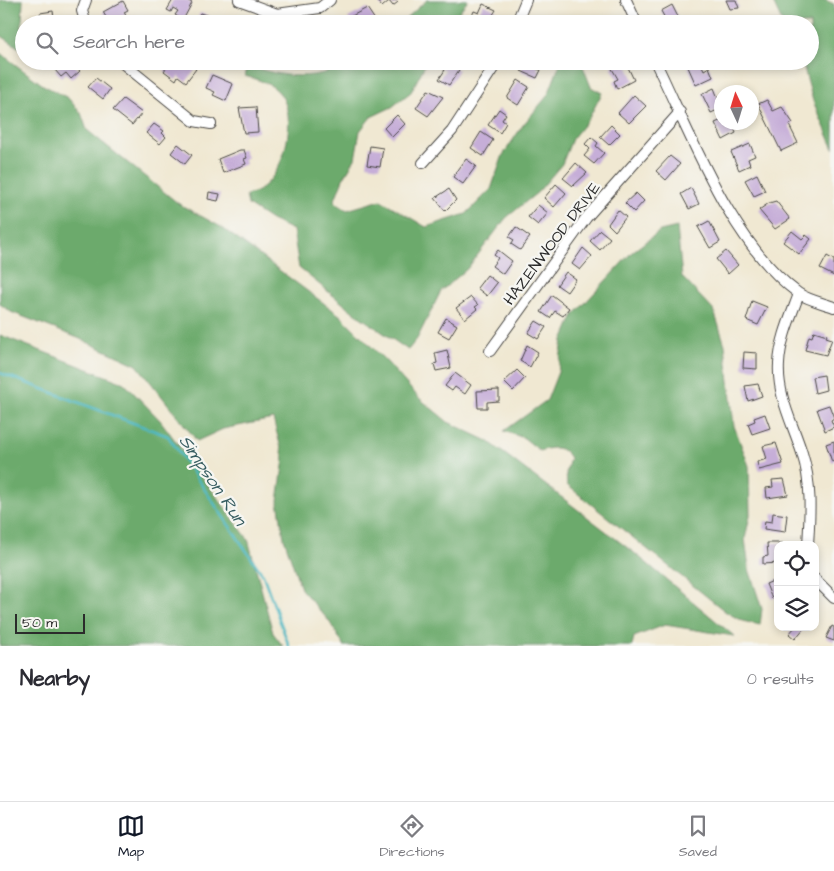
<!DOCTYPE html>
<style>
:root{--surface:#fff;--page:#f2f2f3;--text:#2b2b33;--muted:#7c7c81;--line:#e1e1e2;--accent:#111827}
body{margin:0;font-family:"Architects Daughter",sans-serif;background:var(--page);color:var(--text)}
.controls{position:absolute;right:15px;bottom:15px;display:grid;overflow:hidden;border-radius:10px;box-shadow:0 2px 8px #0003}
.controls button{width:45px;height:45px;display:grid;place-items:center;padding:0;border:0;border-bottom:1px solid var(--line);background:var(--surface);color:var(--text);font:25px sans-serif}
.compass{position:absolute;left:714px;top:85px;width:45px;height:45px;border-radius:50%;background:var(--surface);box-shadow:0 2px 8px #0003;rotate:356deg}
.scale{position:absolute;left:15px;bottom:12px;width:70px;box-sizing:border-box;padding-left:5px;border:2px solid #2b2b2b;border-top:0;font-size:14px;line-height:18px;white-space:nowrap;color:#2b2b2b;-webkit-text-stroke:4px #f6f6f2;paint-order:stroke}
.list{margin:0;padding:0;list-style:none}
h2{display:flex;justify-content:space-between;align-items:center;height:65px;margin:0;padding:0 20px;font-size:21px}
h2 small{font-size:16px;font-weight:400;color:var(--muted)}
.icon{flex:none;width:28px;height:28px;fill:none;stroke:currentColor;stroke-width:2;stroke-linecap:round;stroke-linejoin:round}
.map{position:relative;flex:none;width:834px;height:646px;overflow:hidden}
.search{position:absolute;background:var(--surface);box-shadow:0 2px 8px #0003;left:15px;right:15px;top:15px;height:55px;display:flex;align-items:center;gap:12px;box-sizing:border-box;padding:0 18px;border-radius:28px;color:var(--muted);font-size:19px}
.sheet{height:155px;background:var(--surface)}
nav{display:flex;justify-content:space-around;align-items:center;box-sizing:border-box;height:70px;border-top:1px solid var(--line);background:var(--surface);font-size:14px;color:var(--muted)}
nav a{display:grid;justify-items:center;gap:2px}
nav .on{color:var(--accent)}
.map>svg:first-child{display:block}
.forest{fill:#6caa6c;stroke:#4c6a4c}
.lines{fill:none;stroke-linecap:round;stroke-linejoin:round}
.stream{stroke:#49b7c3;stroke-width:2.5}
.building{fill:#c6aed8}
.street-casing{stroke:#494744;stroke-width:12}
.street{stroke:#fff;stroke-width:10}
.labels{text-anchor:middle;stroke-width:4.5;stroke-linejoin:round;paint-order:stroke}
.street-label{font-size:16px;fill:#2b2b2b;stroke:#f6f6f2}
.water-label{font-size:18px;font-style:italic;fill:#365c60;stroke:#f6f6f2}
</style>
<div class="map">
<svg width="834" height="646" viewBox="0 0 834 646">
<rect width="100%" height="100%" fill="#f6f6f2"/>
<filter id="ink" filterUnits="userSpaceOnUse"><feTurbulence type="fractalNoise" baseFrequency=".02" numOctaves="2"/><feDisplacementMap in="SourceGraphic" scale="10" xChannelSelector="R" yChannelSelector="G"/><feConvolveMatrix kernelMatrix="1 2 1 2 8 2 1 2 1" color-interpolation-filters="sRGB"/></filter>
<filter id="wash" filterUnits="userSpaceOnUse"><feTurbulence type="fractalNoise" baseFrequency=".0096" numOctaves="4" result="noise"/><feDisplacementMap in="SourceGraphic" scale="20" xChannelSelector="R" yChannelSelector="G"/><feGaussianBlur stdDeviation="1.12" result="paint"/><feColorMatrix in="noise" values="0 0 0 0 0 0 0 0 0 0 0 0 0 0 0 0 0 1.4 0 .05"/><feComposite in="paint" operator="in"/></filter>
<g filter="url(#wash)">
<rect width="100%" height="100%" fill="#f0e8d2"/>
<path class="forest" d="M0 0H23L21 49 0 35Z
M427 0H468L450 24H400Z
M772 0H825L834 4V149L813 101 802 61H810V24H783Z
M0 53 43 85 68 98 81 113 87 130 179 204 221 227 341 316 386 361 419 398 448 422 488 441 637 555 734 636 665 625 634 637 632 646H344L329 621 301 589 284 538 278 501 284 459 273 419 223 429 197 441 137 365 78 338 11 312 0 304Z
M350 61H427L411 92 392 107 371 117 360 131 355 159 343 179 334 202 347 210 381 200 426 227 466 214 491 189 503 155 523 125 548 95 561 61H581L591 87 602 93 589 118 572 139 562 164 538 192 506 218 467 269 441 291 417 339 408 350 356 314 299 268 293 230 271 220 248 205 246 195C281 191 300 122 281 95 273 83 258 80 245 76L247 65C282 77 317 83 350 61Z
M677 227 682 277 714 311 725 345 734 426 749 466 750 515 745 539 749 569 762 609 760 625 742 621 726 612 567 485 566 473 570 458C562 445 553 447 540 451L524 438 504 431 547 400 558 372 563 340 574 315 632 252 660 231Z
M0 335 124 383 160 420 248 539 273 633 283 646H0Z"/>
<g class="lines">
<path class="stream" d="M0 373 168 436 263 575 289 646"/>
</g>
<g id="blocks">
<path class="building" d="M173 0H187L192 3 183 20 175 15 178 11 173 8 171 12 167 10Z
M376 0H396L398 2 393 6 389 1 382 7Z
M726 0H736L739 8 730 9Z
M123 1 128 10 124 12 130 24H110L103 12Z
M483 4 496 10 487 24H479L471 18 474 11 479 13Z
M672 5 681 23 680 24H668L661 11Z
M367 8 375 20 369 24H352L348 18Z
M53 11 55 24H42L40 13Z
M200 13 209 16 220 22 195 24Z
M56 61H71L80 71 71 79 66 73 61 77 55 70 60 65Z
M171 61H191L189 64 196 69 186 82 178 76 176 80 164 71Z
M439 61H446L459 70 449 85 439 79 445 70 437 65Z
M526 61H541L537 69 541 70 537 78 521 71Z
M623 61H625L634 80 617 89 614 81 618 79 611 67Z
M700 61 704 70 709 67 713 77 696 85 688 67Z
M212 75 233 84 226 101 213 95 215 92 206 88Z
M96 78 110 89 103 99 88 87Z
M518 80 529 87 518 105 507 98Z
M714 88 722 108 711 113 702 94Z
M428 90 443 97 428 116 416 108Z
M634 95 646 106 629 123 618 113Z
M123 99 142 113 132 125 113 110Z
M767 100 773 111 782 107 793 123 789 125 798 143 781 151 758 104Z
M256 107 258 132 244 133 239 108Z
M499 109 506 114 502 120 506 123 500 133 488 125Z
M397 115 405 124 392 137 384 128Z
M722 120V122H731L736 133 723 140 715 123Z
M154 124 164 131 162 133 166 137 160 144 146 133Z
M611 125 620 134 609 145 600 137Z
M481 132 493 140 483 156 471 148Z
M591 137 598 143 596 146 604 153 594 164 584 156 590 149 585 144Z
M178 144 192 155 185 164 171 153Z
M750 144 755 156 748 159 750 165 739 170 731 152Z
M370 146 383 148 380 167 367 165Z
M240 150H244L247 158 244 159 246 164 223 173 218 159Z
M670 156 680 164 666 180 656 171Z
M466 159 476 166 463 184 453 177Z
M576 163 587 173 573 186 563 178Z
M757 174 765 191 754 196 745 180Z
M556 184 566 193 554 207 544 198Z
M691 188 699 204 689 209 681 194Z
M449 189 456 200 445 211 435 198Z
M209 192 220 194 218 201 208 199Z
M636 193 644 201 634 212 625 203Z
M776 201 790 219 775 229 759 210 769 203Z
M538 205 548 213 538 225 528 217Z
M618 210 626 217 615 231 608 224Z
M709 221 720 242 710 248 698 227Z
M516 227 530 237 520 250 511 244 514 240 509 237Z
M600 230 610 238 600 250 590 241Z
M792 231 802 239 806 235 811 239 799 254 783 242Z
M583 248 592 256 580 270 572 264Z
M498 250 512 261 503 274 492 266 498 258 494 255Z
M726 251 738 265 728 274 716 259Z
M827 256 834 260V276L820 269Z
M566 272 576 279 567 292 557 285Z
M487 275 497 283 487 296 477 288Z
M552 295 569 308 563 316 555 311 550 318 541 312Z
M471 297 478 305 475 307 477 309 465 319 456 308Z
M752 301 767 307 758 325 746 320Z
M446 318 457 325 449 338 438 332Z
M536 321 546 327 538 339 528 333Z
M814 331 827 335 826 337 832 339 826 355 805 350 809 336 812 337Z
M527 345 538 352 530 367 520 361Z
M447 350 451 368 436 371 434 364 437 363 435 353Z
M744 352 757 353V369L743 368Z
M517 370 525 378 513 391 504 382Z
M455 373 471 385 465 394 455 387 452 391 445 386Z
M824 375 826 390 815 393 812 377Z
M758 384 762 396 748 401 745 386Z
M499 390V401L487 402V408H478L477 391Z
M829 405 834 418 831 420 834 427 825 431 817 409Z
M765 414 770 428 752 434 748 424 755 421 754 418Z
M834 441V461L832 462 826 444Z
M776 443 783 464 759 470 757 462 767 459 763 446Z
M784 479 788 495 767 498 766 488 773 487 772 480Z
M773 513 787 515 785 532 764 529 765 521 772 522Z
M767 543H783V545H778V563L763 564V557L768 556Z
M778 579V596L772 599 766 584Z
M832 626 834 627V641L826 638Z
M795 627H805L795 639 789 634Z"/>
</g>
</g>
<g filter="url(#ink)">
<use href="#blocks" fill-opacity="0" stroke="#494744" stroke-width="1"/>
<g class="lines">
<g class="street-casing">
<path id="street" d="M86 0 82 11 86 24
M239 0 277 14 320 8 330 0
M626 0 637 24
M516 24 526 0
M120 61 194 121 211 124
M655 61C691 135 731 244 798 293 808 300 823 303 834 307
M423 163 452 131 498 61
M799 294C791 316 780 340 779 364 777 396 793 424 802 453 812 484 810 513 808 545
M490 351 586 218 680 112
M815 579 834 598"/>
</g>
<use href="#street" class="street"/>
</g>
</g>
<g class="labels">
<g class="street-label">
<text transform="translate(551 243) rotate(-53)" y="6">HAZENWOOD DRIVE</text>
</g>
<g class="water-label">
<text transform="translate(213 480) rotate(56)" y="6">Simpson Run</text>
</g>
</g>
</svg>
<div class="controls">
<button><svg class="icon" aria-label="locate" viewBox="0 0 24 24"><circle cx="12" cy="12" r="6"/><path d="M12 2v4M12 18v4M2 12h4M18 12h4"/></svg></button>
<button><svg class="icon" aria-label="layers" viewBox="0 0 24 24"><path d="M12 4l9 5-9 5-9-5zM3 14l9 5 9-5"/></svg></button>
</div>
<svg class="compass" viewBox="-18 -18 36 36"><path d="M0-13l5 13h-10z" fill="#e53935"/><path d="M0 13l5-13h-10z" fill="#7c7c81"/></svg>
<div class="scale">50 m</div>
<div class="search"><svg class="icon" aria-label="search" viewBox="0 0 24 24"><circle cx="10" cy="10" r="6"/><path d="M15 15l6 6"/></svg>Search here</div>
</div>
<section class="sheet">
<h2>Nearby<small>0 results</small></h2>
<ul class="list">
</ul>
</section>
<nav>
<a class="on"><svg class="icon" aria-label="map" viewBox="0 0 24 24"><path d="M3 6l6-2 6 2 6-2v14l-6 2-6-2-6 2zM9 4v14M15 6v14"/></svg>Map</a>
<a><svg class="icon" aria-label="directions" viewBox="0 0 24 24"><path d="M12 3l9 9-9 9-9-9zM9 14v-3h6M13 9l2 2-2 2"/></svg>Directions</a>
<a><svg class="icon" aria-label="saved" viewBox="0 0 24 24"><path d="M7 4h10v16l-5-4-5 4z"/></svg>Saved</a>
</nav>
